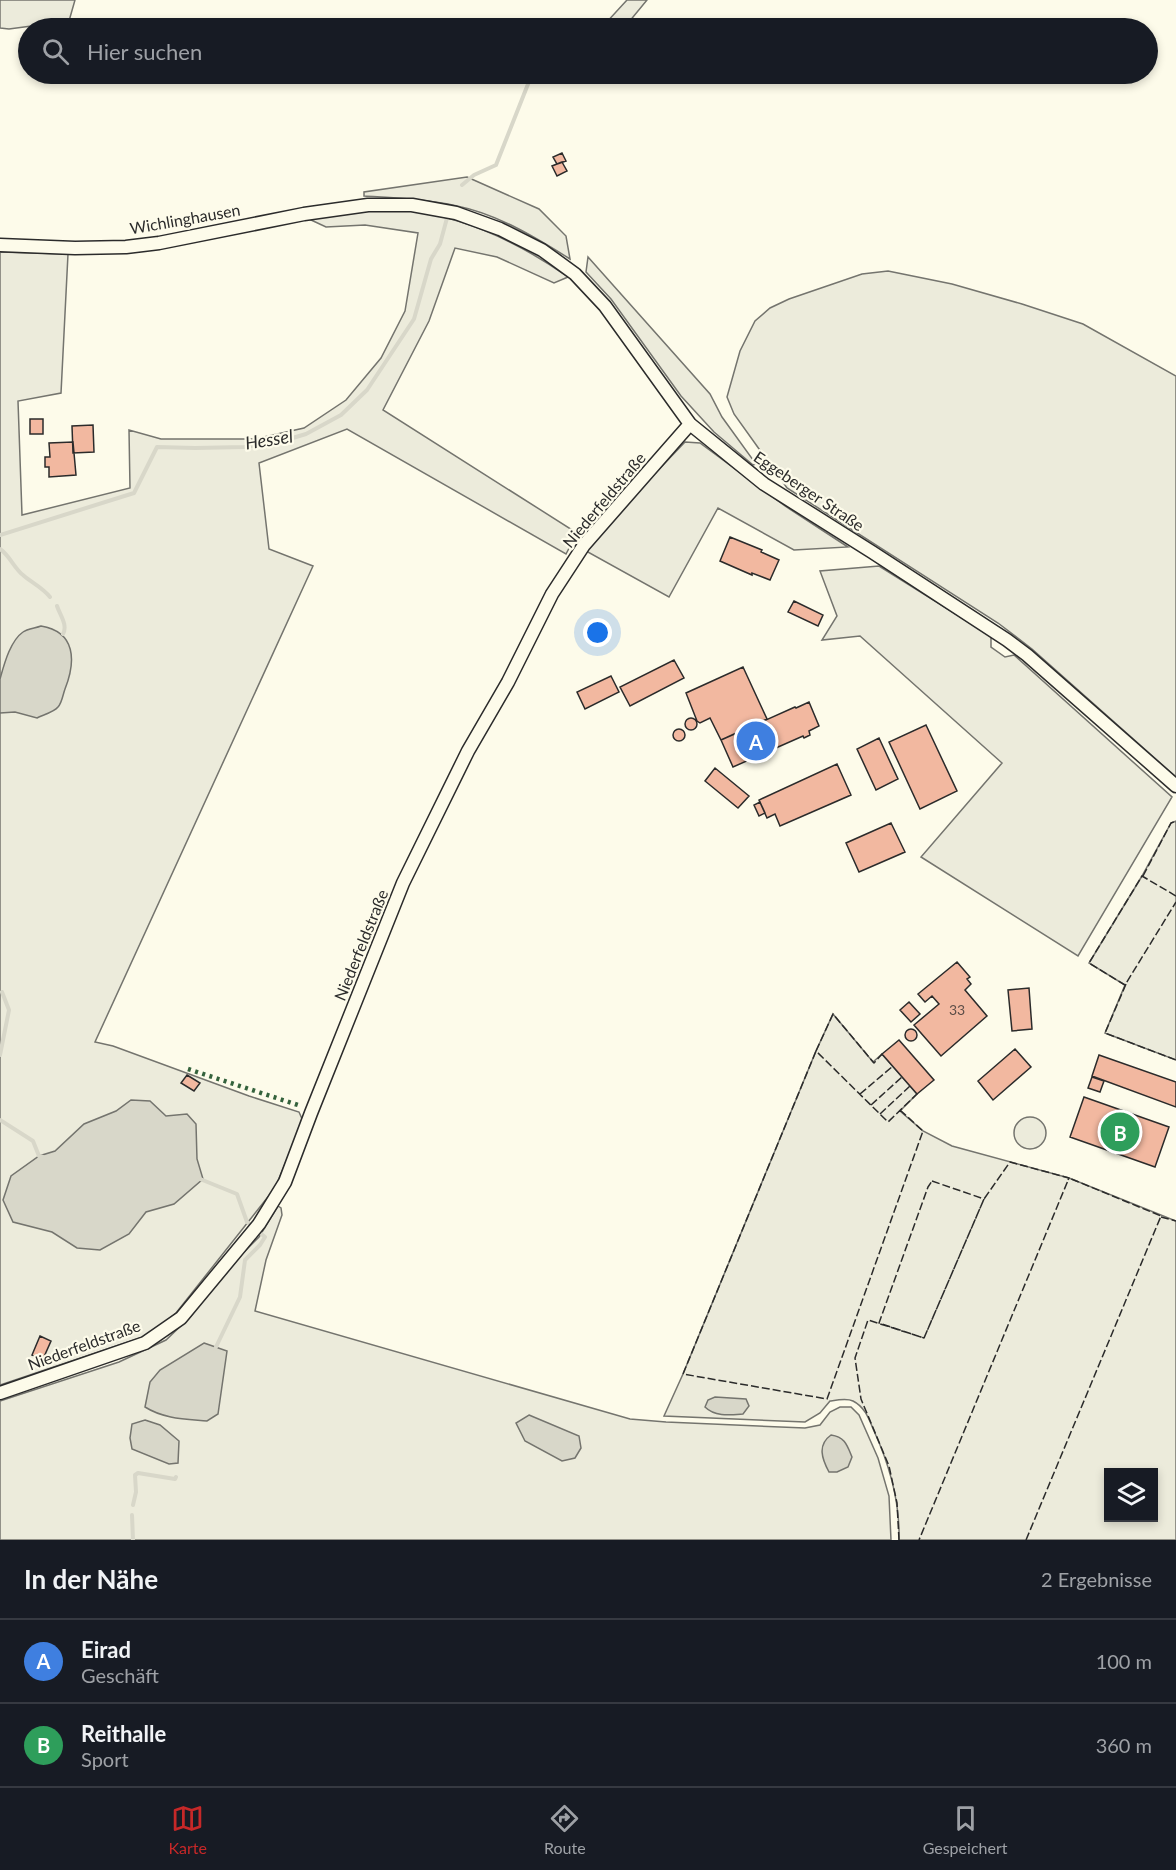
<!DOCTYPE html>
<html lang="de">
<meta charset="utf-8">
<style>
:root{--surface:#171b24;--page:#20242c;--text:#f1f3f6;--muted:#9ea1a6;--line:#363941;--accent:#c62828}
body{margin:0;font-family:Lato,sans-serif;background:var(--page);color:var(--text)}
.controls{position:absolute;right:18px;bottom:18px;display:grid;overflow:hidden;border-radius:0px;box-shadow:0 3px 9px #0003}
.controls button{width:54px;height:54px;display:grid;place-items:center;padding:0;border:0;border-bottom:2px solid var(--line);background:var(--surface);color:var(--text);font:30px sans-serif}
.you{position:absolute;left:598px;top:633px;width:21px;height:21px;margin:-15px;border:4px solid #fff;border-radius:50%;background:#1a73e8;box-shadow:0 0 0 9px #1a73e833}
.badge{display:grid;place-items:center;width:39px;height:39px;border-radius:50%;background:var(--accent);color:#fff;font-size:20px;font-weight:700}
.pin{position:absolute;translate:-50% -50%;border:3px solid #fff;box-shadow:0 2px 6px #0006}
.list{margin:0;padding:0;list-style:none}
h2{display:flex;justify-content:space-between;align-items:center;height:78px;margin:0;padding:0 24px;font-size:26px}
h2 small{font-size:20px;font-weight:400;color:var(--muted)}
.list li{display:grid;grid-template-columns:39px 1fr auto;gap:18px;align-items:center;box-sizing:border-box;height:84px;padding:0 24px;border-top:2px solid var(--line)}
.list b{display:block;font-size:22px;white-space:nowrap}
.list p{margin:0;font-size:20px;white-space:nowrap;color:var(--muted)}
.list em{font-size:20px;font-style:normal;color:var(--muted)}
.icon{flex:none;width:33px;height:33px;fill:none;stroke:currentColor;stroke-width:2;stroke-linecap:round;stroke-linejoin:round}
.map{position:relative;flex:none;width:1176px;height:1540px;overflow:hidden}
.search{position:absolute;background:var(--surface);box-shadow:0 3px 9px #0003;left:18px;right:18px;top:18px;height:66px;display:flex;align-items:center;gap:15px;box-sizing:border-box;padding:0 21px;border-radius:33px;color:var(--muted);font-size:22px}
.sheet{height:246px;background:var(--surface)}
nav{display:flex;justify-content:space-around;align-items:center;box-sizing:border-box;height:84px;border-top:2px solid var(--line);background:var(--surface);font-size:16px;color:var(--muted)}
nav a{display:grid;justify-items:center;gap:3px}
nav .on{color:var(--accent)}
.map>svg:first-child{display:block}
.green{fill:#ecebdb;stroke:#74746e;stroke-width:1.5;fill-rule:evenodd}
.water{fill:#d8d7c9;stroke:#74746e;stroke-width:1.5}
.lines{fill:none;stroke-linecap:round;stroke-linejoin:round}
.stream{stroke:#d8d7c9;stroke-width:4}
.building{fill:#f2b8a0;stroke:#2b2b2b;stroke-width:1.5}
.minor-casing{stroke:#2b2b2b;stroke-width:15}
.minor{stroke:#fdfbea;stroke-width:12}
.hedge{stroke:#34623c;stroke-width:4.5;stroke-dasharray:3 4.5;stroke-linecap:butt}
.fence{stroke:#2b2b2b;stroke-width:1.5;stroke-dasharray:8 3;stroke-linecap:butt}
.labels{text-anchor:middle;stroke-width:4.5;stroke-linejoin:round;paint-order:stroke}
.number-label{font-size:14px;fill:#5d4e48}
.street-label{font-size:16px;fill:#2b2b2b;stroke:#fdfbea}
.water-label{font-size:18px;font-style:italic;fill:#2b2b2b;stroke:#fdfbea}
</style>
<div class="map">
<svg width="1176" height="1540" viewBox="0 0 1176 1540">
<rect width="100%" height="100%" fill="#fdfbea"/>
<path class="green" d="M0 0H75L69 21 9 29 0 28Z
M627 0H647L624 28H609L604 25Z
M467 177 539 209 566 236 570 259C535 237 497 214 457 206 426 199 395 198 364 196V192Z
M369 210C383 210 397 209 411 211 469 218 521 244 568 277L554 283 497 257 455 248 429 321 383 410 577 533 566 554 347 429 259 463 269 549 313 566 95 1042 113 1046 249 1096 299 1112 303 1121 275 1188 176 1313 149 1335 0 1385V252L68 254 61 393 18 401 22 515 130 488 129 430 161 439H255L304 428 346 400 381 358 405 311 418 233 365 225 326 227 309 219Z
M588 257 710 394 722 417 756 464 753 465 714 432 681 396 611 299 586 272Z
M888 271 952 284 1022 304 1083 324 1176 376V777L1032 649 998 623 787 488 734 414 727 397 740 351 755 321 770 308 789 299 862 274Z
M685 442 700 443 785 506 848 547 794 550 718 508 669 597 586 551 600 531Z
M879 566 991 636V647L1005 657 1014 655 1172 797 1078 956 921 857 1002 763 860 636 822 640 837 616 820 571Z
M1176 821V1060L1105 1033 1125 985 1089 963 1142 876 1171 823Z
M833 1014 873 1062 882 1054 917 1094 900 1111 923 1131 952 1146 1069 1178 1176 1221V1540H899C900 1501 890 1466 874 1431 869 1419 865 1407 853 1401 847 1398 837 1400 830 1401L820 1413 805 1422 664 1416 683 1374 816 1051ZM1108 1472H1154V1518H1108Z
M1014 1133a16 16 0 1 1 32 0a16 16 0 1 1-32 0Z
M278 1206 281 1208 282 1215 266 1260 255 1311 630 1419 666 1422 805 1428 820 1425 830 1412 840 1407H851L859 1415 878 1458 889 1496 891 1540H0V1401L119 1362 166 1340 191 1316 219 1277 259 1237Z"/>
<path class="water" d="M41 626C76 632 76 661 65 689 63 694 62 703 58 707 54 712 43 715 37 718L15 712 0 713C0 703 0 689 0 679 4 665 10 641 23 632 27 629 36 628 41 626Z
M131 1100 150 1101 166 1116 187 1114 196 1124 197 1159 203 1179 174 1204 146 1212 129 1234 100 1250 77 1248 52 1232 13 1222 3 1200 11 1176 39 1156 55 1151 84 1124 116 1111Z
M204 1343 227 1351 218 1414 207 1421C186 1419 164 1419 145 1407L150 1382 160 1370Z
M715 1397 746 1399 749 1406 743 1414C730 1415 715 1417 705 1407L708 1400Z
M529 1415 579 1436 581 1448 575 1458 562 1461 525 1441 516 1423Z
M145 1420 160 1425 179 1441 178 1463 169 1464 132 1449 130 1438 132 1424Z
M831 1435C845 1437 847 1445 852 1457L848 1467 837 1472H829C822 1459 817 1445 831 1435Z"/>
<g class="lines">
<path class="stream" d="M577 28 581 25
M462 185 474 175 496 165 532 74
M0 535 134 493 157 447 195 448 244 447 279 442 306 434 341 415 367 390 414 319 431 259 440 244 447 218
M0 549C10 556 14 568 23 575 32 583 42 587 50 597
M57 606C60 615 68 625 63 634
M0 1055 9 1010 2 992
M0 1120 33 1141 39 1156 43 1157
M200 1179 237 1194 247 1222 265 1237 260 1245 245 1260 240 1297 215 1349
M133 1505 136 1492 135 1475 138 1473 175 1479 176 1477
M132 1515 133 1540"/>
</g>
<path class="building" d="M562 153 566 161 557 164 553 157Z
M562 162 567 171 557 176 552 166Z
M30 419H43V434H30Z
M93 425 94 452 73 453 72 426Z
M73 442 76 475 49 477V467H45V457H50L49 443Z
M730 537 762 550 761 552 779 560 770 580 752 573V575L720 561Z
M794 601 823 615 818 626 788 612Z
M674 660 684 678 630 706 620 687Z
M743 667 767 719 721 740 710 718 700 723 697 721 686 693Z
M611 676 619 692 585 709 577 692Z
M809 702 819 726 809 731 810 735 804 738 803 736 733 767 721 740 795 707 796 708Z
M685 724a6 6 0 1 1 12 0a6 6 0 1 1-12 0Z
M926 725 957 791 920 809 889 742Z
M673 735a6 6 0 1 1 12 0a6 6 0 1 1-12 0Z
M879 738 898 779 876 790 857 749Z
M837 764 851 795 780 826 775 814 767 818 759 800Z
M715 768 749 796 738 808 705 781Z
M760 802 765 813 759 816 754 805Z
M891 823 905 852 859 872 846 843Z
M957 962 970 977 967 979 971 984 965 990 987 1016 941 1056 914 1025 939 1004 932 996 925 1002 918 994Z
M1029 988 1032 1029 1012 1031 1008 990Z
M909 1002 920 1014 911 1022 900 1010Z
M905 1035a6 6 0 1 1 12 0a6 6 0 1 1-12 0Z
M899 1040 934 1080 917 1094 882 1054Z
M1015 1049 1031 1067 993 1100 978 1081Z
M1099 1055 1176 1082V1107L1092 1076Z
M187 1075 200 1083 194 1091 181 1083Z
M1092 1077 1104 1081 1100 1092 1088 1088Z
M1084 1097 1169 1127 1155 1167 1070 1137Z
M40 1336 51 1341 43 1359 32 1355Z"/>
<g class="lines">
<g class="minor-casing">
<path id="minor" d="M0 245 75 248 126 247 159 243 304 214 368 205H412L456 213 500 229 542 250 575 274 605 306 690 424 764 484 872 552 1007 640 1027 655 1176 786
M0 1393 145 1343 181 1318 259 1224 285 1182 311 1113 403 883 468 751 508 682 552 594 584 545 690 424"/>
</g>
<use href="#minor" class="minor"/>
<path class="hedge" d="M188 1069 301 1106"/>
<path class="fence" d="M1143 876 1171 823 1176 821
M1176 896 1142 876 1089 963 1125 985 1176 902
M1126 984 1105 1033 1176 1060
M816 1051 833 1014 874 1063 882 1054
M860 1094 893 1066
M871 1105 902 1077
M900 1110 923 1131 827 1399 683 1374 816 1051 888 1122 917 1094
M880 1114 910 1086
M932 1181 984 1199 924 1338 879 1323 928 1187Z
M1161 1217 1176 1221
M899 1540 897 1503 889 1466 861 1399 855 1358 868 1320 924 1338 984 1199 1010 1162 1069 1178 919 1540
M1026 1540 1161 1216 1069 1178 1068 1180"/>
</g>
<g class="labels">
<g class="number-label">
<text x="957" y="1015">33</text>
</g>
<g class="street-label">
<text transform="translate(185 219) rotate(-10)" y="6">Wichlinghausen</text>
<text transform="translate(809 491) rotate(34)" y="6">Eggeberger Straße</text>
<text transform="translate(604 500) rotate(-50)" y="6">Niederfeldstraße</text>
<text transform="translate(361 945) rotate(-68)" y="6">Niederfeldstraße</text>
<text transform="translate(84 1345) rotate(-20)" y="6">Niederfeldstraße</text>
</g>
<g class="water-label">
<text transform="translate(269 440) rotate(-9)" y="6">Hessel</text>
</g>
</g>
</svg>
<div class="controls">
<button><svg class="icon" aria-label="layers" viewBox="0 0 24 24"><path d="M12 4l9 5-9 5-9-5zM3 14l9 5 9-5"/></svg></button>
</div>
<div class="you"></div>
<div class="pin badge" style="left:756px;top:741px;background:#3f7fe0">A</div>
<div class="pin badge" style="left:1120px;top:1132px;background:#2e9e5b">B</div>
<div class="search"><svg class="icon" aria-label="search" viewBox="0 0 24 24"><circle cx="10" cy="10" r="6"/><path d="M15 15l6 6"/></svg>Hier suchen</div>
</div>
<section class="sheet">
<h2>In der Nähe<small>2 Ergebnisse</small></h2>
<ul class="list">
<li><span class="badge" style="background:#3f7fe0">A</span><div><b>Eirad</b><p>Geschäft</p></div><em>100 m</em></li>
<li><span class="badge" style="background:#2e9e5b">B</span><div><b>Reithalle</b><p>Sport</p></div><em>360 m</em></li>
</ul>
</section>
<nav>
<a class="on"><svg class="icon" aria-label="map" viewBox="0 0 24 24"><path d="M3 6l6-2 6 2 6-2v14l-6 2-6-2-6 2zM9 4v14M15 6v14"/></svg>Karte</a>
<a><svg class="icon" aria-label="directions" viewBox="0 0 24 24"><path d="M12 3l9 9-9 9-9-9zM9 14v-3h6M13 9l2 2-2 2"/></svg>Route</a>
<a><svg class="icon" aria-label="saved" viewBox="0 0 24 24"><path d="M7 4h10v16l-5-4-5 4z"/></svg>Gespeichert</a>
</nav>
